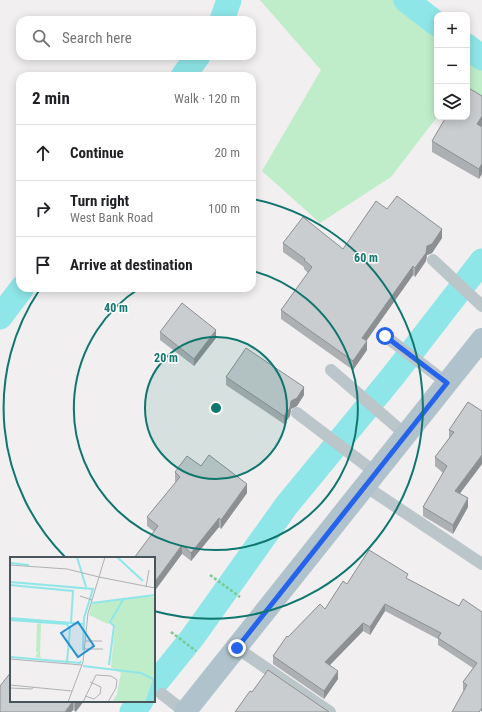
<!DOCTYPE html>
<meta charset="utf-8">
<style>
:root{--surface:#fff;--page:#f2f2f2;--text:#202124;--muted:#757577;--line:#e0e0e0}
body{margin:0;font-family:"Roboto Condensed",sans-serif;background:var(--page);color:var(--text)}
.controls{position:absolute;right:12px;top:12px;display:grid;overflow:hidden;border-radius:8px;box-shadow:0 2px 10px #0003}
.controls button{width:36px;height:36px;display:grid;place-items:center;padding:0;border:0;border-bottom:1px solid var(--line);background:var(--surface);color:var(--text);font:20px sans-serif}
.stop{position:absolute;width:12px;height:12px;margin:-9px;border:3px solid #2563eb;border-radius:50%;background:#fff}
.stop.end{background:#2563eb;border-color:#fff;box-shadow:0 1px 4px #0008}
.list{margin:0;padding:0;list-style:none}
h2{display:flex;justify-content:space-between;align-items:center;height:52px;margin:0;padding:0 16px;font-size:17px}
h2 small{font-size:13px;font-weight:400;color:var(--muted)}
.list li{display:grid;grid-template-columns:26px 1fr auto;gap:12px;align-items:center;box-sizing:border-box;height:56px;padding:0 16px;border-top:1px solid var(--line)}
.list b{display:block;font-size:15px;white-space:nowrap}
.list p{margin:0;font-size:13px;white-space:nowrap;color:var(--muted)}
.list em{font-size:13px;font-style:normal;color:var(--muted)}
.icon{flex:none;width:22px;height:22px;fill:none;stroke:currentColor;stroke-width:2;stroke-linecap:round;stroke-linejoin:round}
.map{position:relative;flex:none;width:482px;height:712px;overflow:hidden}
.search{position:absolute;background:var(--surface);box-shadow:0 2px 10px #0003;left:16px;top:16px;width:240px;height:44px;display:flex;align-items:center;gap:10px;box-sizing:border-box;padding:0 14px;border-radius:12px;color:var(--muted);font-size:15px}
.panel{position:absolute;background:var(--surface);box-shadow:0 2px 10px #0003;left:16px;top:72px;width:240px;height:220px;border-radius:12px}
.map>svg:first-child{display:block}
.green{fill:#bfedc9}
.lines{fill:none;stroke-linecap:round;stroke-linejoin:round}
.canal{stroke:#8fe6e8;stroke-width:25}
.path{stroke:#79c993;stroke-width:2.5;stroke-dasharray:3 2;stroke-linecap:butt}
.service{stroke:#bbc6cb;stroke-width:12}
.primary{stroke:#b0c3cc;stroke-width:22}
.wall{fill:#adb0b3}
.shaded-wall{fill:#8d9092}
.building{fill:#c9cdd0;stroke:#8d9092}
.route{stroke:#2563eb;stroke-width:5}
.ring{fill:none;stroke:#0f766e;stroke-width:2}
.inset-river{fill:none;stroke:#8fe6e8;stroke-width:2}
.inset-road{fill:none;stroke:#adb2b4;stroke-width:1}
.view{fill:#2490d3;fill-opacity:0.15;stroke:#2490d3;stroke-width:2}
.inset-edge{fill:none;stroke:#48565b;stroke-width:2}
.centre{fill:#0f766e;stroke:#fff;stroke-width:2}
.ring-label{font-size:12px;text-anchor:middle;font-weight:bold;fill:#0f766e;stroke:#fff;stroke-width:3;stroke-linejoin:round;paint-order:stroke}
</style>
<div class="map">
<svg width="482" height="712" viewBox="0 0 482 712">
<rect width="100%" height="100%" fill="#f1efef"/>
<path class="green" d="M260 0H399L437 31V117L391 177 320 223 262 171 321 70Z
M467 56 482 68V99L467 90Z"/>
<g class="lines">
<path class="canal" d="M406 0 437 24
M222 20 229 0
M467 46 482 58
M183 76 198 56
M0 317 22 288
M154 685 192 638 286 506 393 376 482 261
M132 712 141 701"/>
<path class="path" d="M210 575 240 597
M171 632 196 651"/>
<path class="service" d="M433 260 482 306
M385 336 447 383
M331 370 406 435
M297 413 376 473
M365 486 482 564
M237 648 330 712
M162 694 185 712"/>
<path class="primary" d="M185 712 482 339"/>
</g>
<path class="wall" d="M482 96 479 179 432 152V141Z
M387 209 442 238 432 253 427 255 426 261 415 277 413 275 366 341 367 350 353 370 281 319V310L308 273 304 269V267L283 252V243L343 249Z
M160 332 216 338 194 366 160 340Z
M226 377 304 395 297 406 291 409 290 416 284 424 226 385Z
M468 402 482 464 460 493 468 507 453 534 423 516V507L443 473 435 466V457L449 438V430Z
M201 466 247 493 221 529 219 527 191 561 147 526V517L176 482 175 481V472Z
M408 579 459 606 482 612V712L463 690V682L473 668 438 645V639L385 611 370 635 363 631 330 665 338 679 324 699 273 664V656L288 637 325 609 347 584Z
M11 701H84L76 712 73 710 71 712H0Z"/>
<path class="shaded-wall" d="M482 116V127L477 124Z
M482 163V174L479 179V169Z
M442 229V238L432 253 427 255 426 261 415 277V268L427 246Z
M413 266V275L362 347V338Z
M216 330V338L194 366V359Z
M367 341V350L353 370V361Z
M304 387V395L297 406 291 409 290 416 284 424V416L291 401Z
M482 455V464L455 500V491Z
M247 484V493L221 529V520Z
M468 498V507L453 534V525Z
M219 518V527L191 561V553Z
M182 545V554L154 592V583Z
M385 604V611L370 635V627Z
M363 623V631L325 670V662Z
M338 671V679L324 699V691Z
M73 701V710L71 712H65Z
M77 701H84L75 712V703Z"/>
<path class="building" d="M467 87 482 96V116L477 124 482 127V163L479 169 432 141 446 117H467Z
M397 196 442 229 432 244 427 246 426 253 415 268 413 266 362 338 367 341 353 361 281 310 312 267 304 260 305 259 283 243 303 217 343 249 376 201 387 209Z
M182 303 216 330 194 359 160 332Z
M246 348 304 387 297 398 291 401 290 408 284 416 226 377Z
M468 402 482 411V455L455 491 468 498 453 525 423 507 447 466 435 457 454 432 449 430Z
M209 455 247 484 221 520 219 518 191 553 182 545 154 583V558H134L158 526 147 517 180 477 175 472 187 456 201 466Z
M369 550 408 574 406 578 459 606 463 599 482 612V708L479 712H452L467 685 463 682 477 663 438 638 441 633 385 604 370 627 363 623 325 662 338 671 324 691 273 656 287 636 288 637 320 604 325 609 343 581 347 584Z
M268 670 329 712H235L250 691 252 692Z
M11 672V701H77L75 703 73 701 65 712H0V686Z"/>
<g class="lines">
<path class="route" d="M237 648 447 383 385 336"/>
</g>
<circle cx="216" cy="408" r="71" fill="#0f766e" fill-opacity=".12"/>
<g class="ring">
<circle cx="216" cy="408" r="71"/>
<path d="M253 271A142 142 0 1 1 140 288"/>
<path d="M66 558A212 212 0 0 1 40 289M253 199A212 212 0 1 1 154 611"/>
</g>
<g transform="translate(10 557)">
<rect width="145" height="145" fill="#f1efef"/>
<path d="M131 40H145V119L135 145H102L107 137 111 116 101 110 105 69 101 64 98 67 79 58 81 47ZM31 66 30 98 31 101 25 100 28 95H26L27 67Z" fill="#bfedc9"/>
<path d="M145 119V145H135L143 122Z" fill="#8fe6e8"/>
<path class="inset-river" d="M67 0 76 30M107 0 133 24M0 6 19 8M0 25 83 32 74 61 73 93M0 28 63 34 61 66M82 46 145 38M0 61 74 67M0 63 57 67 60 72 57 105M0 100 70 106 71 104M99 108 104 69 100 65 114 41M73 109 131 116 145 123"/>
<path class="inset-road" d="M95 0 89 20 145 31M0 8 57 12 89 20 78 56 73 105 58 145M136 30 139 13M70 39 82 43M75 84H92M74 92H93M0 102 72 108M0 128 62 134M0 131 22 132 23 130M75 139 84 142 90 137 91 130 80 125M73 145 86 118 101 119 107 123 106 131 98 145"/>
<path class="view" d="M68 65 84 89 68 100 51 76Z"/>
<rect width="145" height="145" class="inset-edge"/>
</g>
<circle cx="216" cy="408" r="6" class="centre"/>
<g class="ring-label">
<text x="366" y="262">60 m</text>
<text x="116" y="312">40 m</text>
<text x="166" y="362">20 m</text>
</g>
</svg>
<div class="controls">
<button>+</button>
<button>−</button>
<button><svg class="icon" aria-label="layers" viewBox="0 0 24 24"><path d="M12 4l9 5-9 5-9-5zM3 14l9 5 9-5"/></svg></button>
</div>
<div class="stop" style="left:385px;top:336px"></div>
<div class="stop end" style="left:237px;top:648px"></div>
<div class="search"><svg class="icon" aria-label="search" viewBox="0 0 24 24"><circle cx="10" cy="10" r="6"/><path d="M15 15l6 6"/></svg>Search here</div>
<section class="panel">
<h2>2 min<small>Walk · 120 m</small></h2>
<ul class="list">
<li><svg class="icon" aria-label="ahead" viewBox="0 0 24 24"><path d="M12 20V5M6 11l6-6 6 6"/></svg><div><b>Continue</b></div><em>20 m</em></li>
<li><svg class="icon" aria-label="right" viewBox="0 0 24 24"><path d="M7 20v-9h11M14 6l5 5-5 5"/></svg><div><b>Turn right</b><p>West Bank Road</p></div><em>100 m</em></li>
<li><svg class="icon" aria-label="arrive" viewBox="0 0 24 24"><path d="M6 21V4h12l-3 4 3 4H6"/></svg><div><b>Arrive at destination</b></div></li>
</ul>
</section>
</div>
